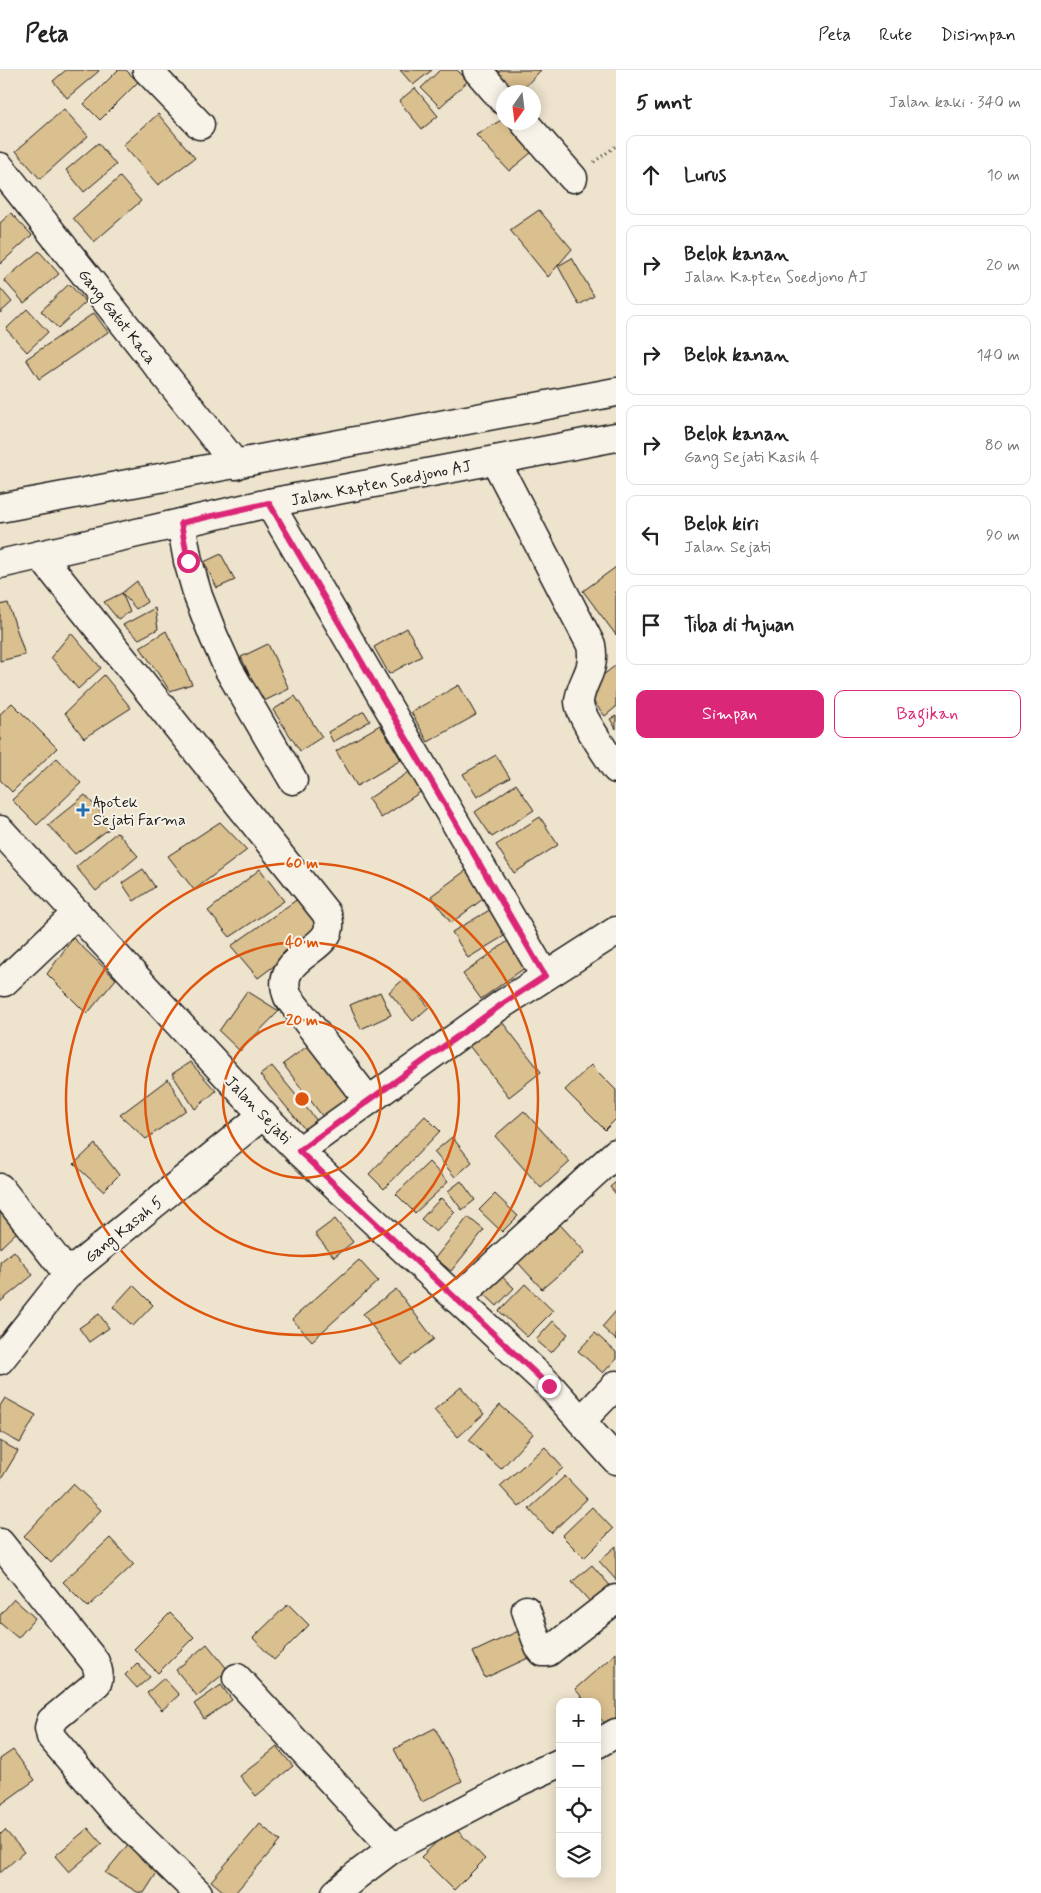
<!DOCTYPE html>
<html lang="id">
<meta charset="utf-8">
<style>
:root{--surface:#fff;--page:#f6f6f6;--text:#222;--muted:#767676;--line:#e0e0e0;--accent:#db2777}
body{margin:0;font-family:Mynerve,sans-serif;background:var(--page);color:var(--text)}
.controls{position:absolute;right:15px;bottom:15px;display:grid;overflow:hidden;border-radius:10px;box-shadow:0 2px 12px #0003}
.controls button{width:45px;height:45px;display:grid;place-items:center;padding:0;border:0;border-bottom:1px solid var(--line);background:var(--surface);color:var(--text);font:25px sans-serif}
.compass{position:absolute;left:496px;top:15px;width:45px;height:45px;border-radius:50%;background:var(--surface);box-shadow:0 2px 12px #0003;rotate:194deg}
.stop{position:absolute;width:15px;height:15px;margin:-11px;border:4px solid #db2777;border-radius:50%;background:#fff}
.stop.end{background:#db2777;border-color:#fff;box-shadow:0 1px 5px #0008}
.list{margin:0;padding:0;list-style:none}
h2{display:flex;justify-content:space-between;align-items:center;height:65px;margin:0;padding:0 20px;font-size:21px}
h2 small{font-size:16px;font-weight:400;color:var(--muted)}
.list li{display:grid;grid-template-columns:32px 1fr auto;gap:15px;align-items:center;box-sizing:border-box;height:80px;margin:0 10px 10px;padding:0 10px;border:1px solid var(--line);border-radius:10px}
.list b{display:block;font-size:19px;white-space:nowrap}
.list p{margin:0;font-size:16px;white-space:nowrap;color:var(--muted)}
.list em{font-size:16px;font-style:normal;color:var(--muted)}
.actions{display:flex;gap:10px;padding:15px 20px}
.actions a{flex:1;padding:11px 0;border:1px solid var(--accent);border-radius:10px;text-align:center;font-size:18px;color:var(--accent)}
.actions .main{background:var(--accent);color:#fff}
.icon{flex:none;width:28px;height:28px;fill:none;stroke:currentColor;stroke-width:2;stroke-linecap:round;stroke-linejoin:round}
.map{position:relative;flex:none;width:616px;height:1823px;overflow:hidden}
header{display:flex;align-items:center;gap:30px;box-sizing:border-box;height:70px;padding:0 25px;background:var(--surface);border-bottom:1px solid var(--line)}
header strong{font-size:24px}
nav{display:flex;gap:28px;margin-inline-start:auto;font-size:18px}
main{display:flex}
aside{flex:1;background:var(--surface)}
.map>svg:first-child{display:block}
.building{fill:#dabf8f;stroke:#1c1c1c}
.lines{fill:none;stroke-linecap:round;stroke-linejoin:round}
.minor-casing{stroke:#1c1c1c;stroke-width:31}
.major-casing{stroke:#1c1c1c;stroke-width:31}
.path{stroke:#1c1c1c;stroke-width:3;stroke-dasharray:1 4;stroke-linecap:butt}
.minor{stroke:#f7f3e8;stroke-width:28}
.major{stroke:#f7f3e8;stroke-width:28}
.route{stroke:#db2777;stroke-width:6}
.ring{fill:none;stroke:#de560d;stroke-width:2.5}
.poi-dot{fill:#1f6fb2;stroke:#f7f3e8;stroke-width:2}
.labels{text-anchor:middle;stroke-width:4;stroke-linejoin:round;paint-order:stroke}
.street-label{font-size:16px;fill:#1c1c1c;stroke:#f7f3e8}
.poi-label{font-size:16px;fill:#1c1c1c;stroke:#f7f3e8;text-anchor:start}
.centre{fill:#de560d;stroke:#f7f3e8;stroke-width:2.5}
.ring-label{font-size:15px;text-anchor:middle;font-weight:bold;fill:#de560d;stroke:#f7f3e8;stroke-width:4;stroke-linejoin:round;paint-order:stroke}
</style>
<header>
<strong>Peta</strong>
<nav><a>Peta</a><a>Rute</a><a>Disimpan</a></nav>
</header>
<main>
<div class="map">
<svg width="616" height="1823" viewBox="0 0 616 1823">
<rect width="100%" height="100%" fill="#eee3cd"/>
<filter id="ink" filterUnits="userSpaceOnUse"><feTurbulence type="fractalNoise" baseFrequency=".02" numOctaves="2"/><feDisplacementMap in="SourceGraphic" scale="10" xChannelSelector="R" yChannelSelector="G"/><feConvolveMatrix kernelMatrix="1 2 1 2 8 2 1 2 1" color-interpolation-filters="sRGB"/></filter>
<g filter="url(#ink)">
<path class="building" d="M66 0H98L99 1 67 28 53 11Z
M118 0H126L138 12 100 50 84 34Z
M400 0H432L413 15Z
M440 0H457L468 11 440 37 421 18Z
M501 0H541L520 22H516L496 5Z
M415 18 438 46 422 59 399 31Z
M64 39 88 66 40 109 16 81Z
M158 44 195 88 158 115 123 75Z
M503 49V52H511L532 82 509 101 476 65Z
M98 73 116 95 84 122 66 100Z
M120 107 141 131 94 172 73 148Z
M539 140 572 179 548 207 510 160Z
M11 143 32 165 0 194V153Z
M39 181 59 204 24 233 4 210Z
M572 188 594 226 579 235 558 196Z
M69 214 86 232 58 258 41 241Z
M0 218 12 232 0 243Z
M27 239 48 262 27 282 6 259Z
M94 243 108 262 39 309 26 289Z
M221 484 235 510 217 518 204 492Z
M616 497V565L583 521Z
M137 511 147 532 136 539 122 523Z
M122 523 130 542 118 549 104 532Z
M8 533 25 585 0 591V535Z
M155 538 158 559 139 569 123 555Z
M407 558 422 586 389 604 374 577Z
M166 561 192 614 170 621 140 577Z
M71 563 101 598 78 619 51 587Z
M268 574 289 619 262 632 241 587Z
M616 595V637L605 646 584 620Z
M104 605 131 638 84 668 65 643Z
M459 615 476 645 428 672 411 642Z
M295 626 322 667 300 681 273 640Z
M12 633 57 678 12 722 0 710V644Z
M364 641 370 651 333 672 328 662Z
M616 646V659L610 649Z
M380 655 401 690 357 716 336 681Z
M496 685 510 708 477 727 463 704Z
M57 688 81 713 37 755 12 730Z
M409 702 422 721 381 748 368 729Z
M516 714 534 740 492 767 475 742Z
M85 725 113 756 75 784 48 755Z
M540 747 558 775 514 803 496 775Z
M220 752 247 780 194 820 168 786Z
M117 762 138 786 96 821 76 797Z
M472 796 491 823 451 853 431 826Z
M143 799 155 817 134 831 122 813Z
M260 799 284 831 230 867 208 841Z
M302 826 323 859 258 908 231 876Z
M493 838 509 863 468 888 452 862Z
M73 868 116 909 87 944 47 904Z
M508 871 526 897 481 929 463 904Z
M405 908 429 937 413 951 389 922Z
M247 921 279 941 240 981 219 961Z
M380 922 391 945 361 959 350 935Z
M499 948 541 1002 509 1027 467 973Z
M309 975 352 1032 326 1051 283 994Z
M190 992 216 1021 195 1039 172 1004Z
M591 995 616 1020V1049L605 1060 565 1020Z
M272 996 318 1052 307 1062 260 1005Z
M168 1009 186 1040 146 1069 120 1045Z
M524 1041 570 1092 541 1118 495 1066Z
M425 1046 440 1061 384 1119 369 1104Z
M452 1067 472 1092 455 1107 434 1082Z
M95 1074 119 1105 103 1121 74 1094Z
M429 1092 448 1112 415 1143 396 1124Z
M461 1111 475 1130 462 1140 448 1121Z
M616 1112V1124L610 1117Z
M495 1124 518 1146 502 1162 479 1140Z
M441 1128 455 1142 436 1162 421 1149Z
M0 1138 21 1158 0 1178Z
M468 1147 484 1160 451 1201 435 1188Z
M554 1148 585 1182 542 1219 511 1185Z
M335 1149 353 1172 334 1187 315 1164Z
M14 1181 33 1205 0 1232V1192Z
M359 1190 378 1211 312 1271 292 1249Z
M494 1199 514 1218 497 1236 477 1217Z
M525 1214 553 1241 527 1267 499 1241Z
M133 1215 153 1235 133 1256 113 1237Z
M396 1219 434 1269 401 1294 363 1244Z
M616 1241V1270L602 1257Z
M99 1244 109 1258 89 1272 79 1258Z
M553 1251 568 1264 551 1283 536 1270Z
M595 1263 616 1282V1289L603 1303 578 1281Z
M461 1317 484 1344 458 1367 434 1340Z
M5 1328 36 1345 20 1373 0 1362V1336Z
M500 1335 533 1364 501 1399 469 1370Z
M0 1371 18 1381 0 1411Z
M545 1377 563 1398 519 1437 500 1416Z
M565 1406 587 1429 551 1463 529 1439Z
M73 1414 101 1440 51 1493 24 1466Z
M592 1437 613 1459 584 1488 562 1466Z
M110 1468 134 1494 88 1537 63 1512Z
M616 1476V1510L599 1491Z
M592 1495 614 1520 595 1537 572 1512Z
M14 1529 35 1548 18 1568 0 1553V1545Z
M288 1534 309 1555 274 1590 253 1568Z
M170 1543 194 1567 158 1603 134 1579Z
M525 1558 537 1584 485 1608 473 1582Z
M207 1574 228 1600 197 1626 176 1600Z
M616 1583V1655L611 1660 597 1645V1632H586L575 1619Z
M137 1593 150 1607 137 1618 125 1605Z
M164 1608 179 1625 162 1640 147 1623Z
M221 1615 232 1630 204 1649 194 1634Z
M435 1658 462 1711 422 1732 394 1679Z
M277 1677 293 1696 256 1726 240 1706Z
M13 1680 35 1710 0 1735V1689Z
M260 1754 280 1771 235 1823H225L211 1811Z
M453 1756 485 1789 454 1820 421 1787Z
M88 1758 102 1774 69 1802 55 1786Z
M5 1760 24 1782 0 1803V1765Z
M130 1772 160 1798 144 1823H139L105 1803Z"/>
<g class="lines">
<g class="minor-casing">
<path id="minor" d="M147 0 200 55
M477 0 503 30
M524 52 573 108
M0 97 236 395
M495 390 591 575C596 602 582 608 579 631 578 644 608 686 616 699
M269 433 545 906
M181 453 188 491 198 526 214 567 229 600 293 710
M40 485 326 843C345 882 270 881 288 927L368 1030
M4 912 77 843
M299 1081 501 935 616 861
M0 1118 68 1204
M457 1229 616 1083
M0 1290 68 1204 263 1045
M581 1351 616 1315
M0 1473 95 1592C98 1599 100 1605 97 1613L51 1651 49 1658 51 1667 116 1743 198 1823
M526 1540 539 1577 543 1582H548L616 1529
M237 1608 393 1778
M597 1674 616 1663
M336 1823 357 1805 393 1778 520 1711 560 1693"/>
</g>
<g class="major-casing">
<path id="major" d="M0 438 616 322
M0 494 269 433 616 367
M0 760 263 1045 299 1081 549 1315 616 1390"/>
</g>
<path class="path" d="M594 92 616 76"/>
<use href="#minor" class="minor"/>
<use href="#major" class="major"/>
</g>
</g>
<g class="lines" filter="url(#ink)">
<path class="route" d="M188 491 181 453 269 433 545 906 501 935 299 1081 549 1316"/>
</g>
<g class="ring">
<circle cx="302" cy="1029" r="79"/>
<circle cx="302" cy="1029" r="157"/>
<circle cx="302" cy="1029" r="236"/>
</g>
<path class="poi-dot" d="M80.5 732.5h5v5h5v5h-5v5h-5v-5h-5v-5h5z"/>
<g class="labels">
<g class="street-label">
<text transform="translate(118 246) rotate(52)" y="6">Gang Gatot Kaca</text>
<text transform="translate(381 412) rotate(-11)" y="6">Jalan Kapten Soedjono AJ</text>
<text transform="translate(259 1039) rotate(46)" y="6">Jalan Sejati</text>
<text transform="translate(123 1159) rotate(-39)" y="6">Gang Kasah 5</text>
</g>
<g class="poi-label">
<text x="93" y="737">Apotek<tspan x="93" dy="18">Sejati Farma</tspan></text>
</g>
</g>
<circle cx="302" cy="1029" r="8" class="centre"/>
<g class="ring-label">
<text x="302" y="798">60 m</text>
<text x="302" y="877">40 m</text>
<text x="302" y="955">20 m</text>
</g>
</svg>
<div class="controls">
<button>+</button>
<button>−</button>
<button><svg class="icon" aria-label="locate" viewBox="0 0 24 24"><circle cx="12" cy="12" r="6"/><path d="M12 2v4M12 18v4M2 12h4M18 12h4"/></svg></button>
<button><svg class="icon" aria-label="layers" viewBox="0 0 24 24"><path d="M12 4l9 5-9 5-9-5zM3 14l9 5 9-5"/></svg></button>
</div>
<svg class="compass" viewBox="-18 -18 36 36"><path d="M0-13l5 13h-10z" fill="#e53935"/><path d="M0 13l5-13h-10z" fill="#767676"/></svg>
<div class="stop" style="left:188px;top:491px"></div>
<div class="stop end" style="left:549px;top:1316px"></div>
</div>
<aside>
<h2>5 mnt<small>Jalan kaki · 340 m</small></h2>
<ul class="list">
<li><svg class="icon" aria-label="ahead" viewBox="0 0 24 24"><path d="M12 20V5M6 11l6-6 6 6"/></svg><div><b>Lurus</b></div><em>10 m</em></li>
<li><svg class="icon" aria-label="right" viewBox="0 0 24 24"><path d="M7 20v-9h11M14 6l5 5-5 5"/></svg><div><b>Belok kanan</b><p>Jalan Kapten Soedjono AJ</p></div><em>20 m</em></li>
<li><svg class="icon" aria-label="right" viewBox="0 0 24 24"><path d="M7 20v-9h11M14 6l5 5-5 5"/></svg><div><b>Belok kanan</b></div><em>140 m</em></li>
<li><svg class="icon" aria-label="right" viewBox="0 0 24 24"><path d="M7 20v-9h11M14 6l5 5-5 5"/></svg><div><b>Belok kanan</b><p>Gang Sejati Kasih 4</p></div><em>80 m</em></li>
<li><svg class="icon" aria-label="left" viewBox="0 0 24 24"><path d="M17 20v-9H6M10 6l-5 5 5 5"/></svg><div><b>Belok kiri</b><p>Jalan Sejati</p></div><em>90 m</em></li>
<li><svg class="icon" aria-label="arrive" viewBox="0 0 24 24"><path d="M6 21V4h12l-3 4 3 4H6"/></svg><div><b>Tiba di tujuan</b></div></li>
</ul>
<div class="actions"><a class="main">Simpan</a><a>Bagikan</a></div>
</aside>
</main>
